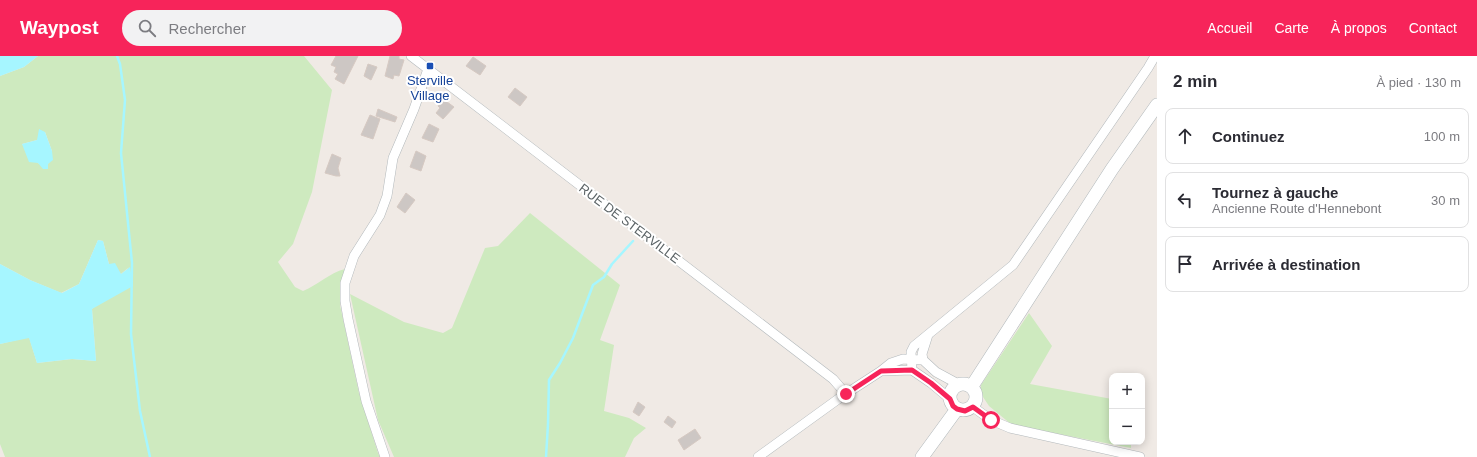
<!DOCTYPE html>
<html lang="fr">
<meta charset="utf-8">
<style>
:root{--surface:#fff;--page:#f2f2f3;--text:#2b2b33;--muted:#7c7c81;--line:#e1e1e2;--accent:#f7245a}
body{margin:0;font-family:Arial,sans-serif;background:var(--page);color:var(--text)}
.controls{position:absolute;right:12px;bottom:12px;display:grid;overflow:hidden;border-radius:8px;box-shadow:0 2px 10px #0003}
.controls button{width:36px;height:36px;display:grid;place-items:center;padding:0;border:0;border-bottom:1px solid var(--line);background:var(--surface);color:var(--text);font:20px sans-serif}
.stop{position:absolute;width:12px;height:12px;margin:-9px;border:3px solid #f7245a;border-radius:50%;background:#fff}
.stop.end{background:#f7245a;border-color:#fff;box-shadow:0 1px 4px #0008}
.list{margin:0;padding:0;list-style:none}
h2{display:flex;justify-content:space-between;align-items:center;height:52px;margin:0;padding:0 16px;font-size:17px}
h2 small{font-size:13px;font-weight:400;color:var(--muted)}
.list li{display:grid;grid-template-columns:26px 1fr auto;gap:12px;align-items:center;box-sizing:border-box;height:56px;margin:0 8px 8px;padding:0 8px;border:1px solid var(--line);border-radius:8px}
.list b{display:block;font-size:15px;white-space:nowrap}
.list p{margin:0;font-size:13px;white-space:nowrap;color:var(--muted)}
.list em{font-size:13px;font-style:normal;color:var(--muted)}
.icon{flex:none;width:22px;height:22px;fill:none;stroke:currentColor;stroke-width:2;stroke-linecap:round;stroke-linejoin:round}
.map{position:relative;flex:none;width:1157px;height:401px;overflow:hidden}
header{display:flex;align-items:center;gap:24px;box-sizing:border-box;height:56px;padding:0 20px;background:var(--accent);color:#fff}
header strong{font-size:19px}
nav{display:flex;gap:22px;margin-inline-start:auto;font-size:14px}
.search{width:280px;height:36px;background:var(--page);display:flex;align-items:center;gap:10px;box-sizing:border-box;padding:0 14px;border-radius:22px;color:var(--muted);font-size:15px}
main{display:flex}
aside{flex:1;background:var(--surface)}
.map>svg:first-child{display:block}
.green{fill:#ceeabf;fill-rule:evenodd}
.water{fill:#a6f6ff}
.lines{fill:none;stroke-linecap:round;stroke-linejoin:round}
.stream{stroke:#a6f6ff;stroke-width:2.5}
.building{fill:#cdc7c4;stroke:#d6c9c2}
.minor-casing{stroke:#b2b8bb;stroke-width:10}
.secondary-casing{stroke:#b1b8bb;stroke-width:14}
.minor{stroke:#fff;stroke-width:9}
.secondary{stroke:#fff;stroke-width:13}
.route{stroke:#f7245a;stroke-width:5}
.transit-dot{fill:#1a4fb4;stroke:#fff;stroke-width:1.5}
.labels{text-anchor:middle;stroke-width:4;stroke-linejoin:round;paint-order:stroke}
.transit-label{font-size:13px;fill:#164399;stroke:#fff}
.street-label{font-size:13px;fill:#5c6467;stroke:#fff}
</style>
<header>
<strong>Waypost</strong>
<div class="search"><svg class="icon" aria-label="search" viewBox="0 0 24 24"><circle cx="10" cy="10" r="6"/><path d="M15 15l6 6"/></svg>Rechercher</div>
<nav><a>Accueil</a><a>Carte</a><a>À propos</a><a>Contact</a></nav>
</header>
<main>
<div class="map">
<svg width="1157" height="401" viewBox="0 0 1157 401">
<rect width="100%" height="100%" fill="#f0eae5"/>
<path class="green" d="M38 0H304L332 34 312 136 293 188 278 206 295 231 303 235C318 229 329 217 345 213L340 249 359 337 378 397 380 401H5L0 388V288L29 281 37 307 72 303 96 305 92 253 129 211 121 218 109 208 103 185 98 184 79 228 61 237 30 224 0 208V20L24 11ZM45 76 52 95 48 108V113L38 107 22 88 37 84Z
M530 157 620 229 600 284 614 289 604 355 629 362 646 372 634 382 625 401H394L378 364 350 238 404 266 443 277 452 272 485 192 498 190Z
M1029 257 1052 290 1030 328 1112 343V386H1131V392L1012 369 989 350 981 338V329Z"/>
<path class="water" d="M0 0H38L24 11 0 20Z
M39 73 45 76 52 95 53 104 48 108V113H43L38 107 29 106 22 88 37 84Z
M98 184 103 185 109 208 115 207 121 218 130 211 133 230 92 253 96 305 72 303 37 307 29 282 0 288V208L30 224 62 237 79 228Z"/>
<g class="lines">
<path class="stream" d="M117 0 120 8 125 44 121 97 132 207 131 278 140 355 150 401
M546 401 548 368 549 324 560 307 573 282 593 229 604 221 612 208 633 185"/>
</g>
<path class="building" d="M336 0H358L344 28 335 23 338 18 334 16 336 11 331 9Z
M390 0H399V3L404 4 399 20 394 19 393 23 385 20Z
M473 1 486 10 480 19 466 10Z
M368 8 377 11 371 24 364 20Z
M515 32 527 41 520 50 508 41Z
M443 43 454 51 443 63 436 57 440 52 438 50Z
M378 53 397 61 395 66 376 60Z
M370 59 380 63 373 83 361 79Z
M429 68 439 73 433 86 422 82Z
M416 95 426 100 421 115 410 111Z
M332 98 341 102 338 112 340 120H336L325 117Z
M406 137 415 144 405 157 397 151Z
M638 346 645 351 639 360 633 356Z
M668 360 676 366 672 372 664 366Z
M695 373 701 382 684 394 678 384Z"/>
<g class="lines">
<g class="minor-casing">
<path id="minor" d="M411 0 833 323 846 338
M923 304 922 298 928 279
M912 314 911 296 914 290 1013 209 1148 12 1155 0
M881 315 912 314 931 327 950 343
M973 351 991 364 1010 372 1140 401
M385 401 366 345 348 263 345 245V227L354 200 380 159 387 140 393 102 414 53 428 13
M758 401 841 341 881 315 891 307 903 303 923 304 936 316 960 329"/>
</g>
<g class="secondary-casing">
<path id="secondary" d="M950 341a13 13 0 1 1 26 0a13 13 0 1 1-26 0Z
M972 330 1112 113 1157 49
M922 401 957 353"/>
</g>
<use href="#minor" class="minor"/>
<use href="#secondary" class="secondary"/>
</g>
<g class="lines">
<path class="route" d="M846 338 881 315 912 314 931 327 950 343 953 350 957 353 965 355 973 351 991 364"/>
</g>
<rect class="transit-dot" x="426" y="6" width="8" height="8" rx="2"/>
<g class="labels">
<g class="transit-label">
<text x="430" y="29">Sterville<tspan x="430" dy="15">Village</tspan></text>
</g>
<g class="street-label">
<text transform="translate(630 167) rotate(37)" y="5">RUE DE STERVILLE</text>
</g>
</g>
</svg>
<div class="controls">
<button>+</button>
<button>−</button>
</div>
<div class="stop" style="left:991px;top:364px"></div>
<div class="stop end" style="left:846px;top:338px"></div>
</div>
<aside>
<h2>2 min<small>À pied · 130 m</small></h2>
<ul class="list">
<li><svg class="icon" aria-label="ahead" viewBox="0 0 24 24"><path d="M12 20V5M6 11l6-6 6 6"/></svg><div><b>Continuez</b></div><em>100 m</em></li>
<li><svg class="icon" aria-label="left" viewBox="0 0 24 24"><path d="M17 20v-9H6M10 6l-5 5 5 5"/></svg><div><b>Tournez à gauche</b><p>Ancienne Route d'Hennebont</p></div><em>30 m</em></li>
<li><svg class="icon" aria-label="arrive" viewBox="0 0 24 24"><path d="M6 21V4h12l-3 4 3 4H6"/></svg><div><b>Arrivée à destination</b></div></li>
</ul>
</aside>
</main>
